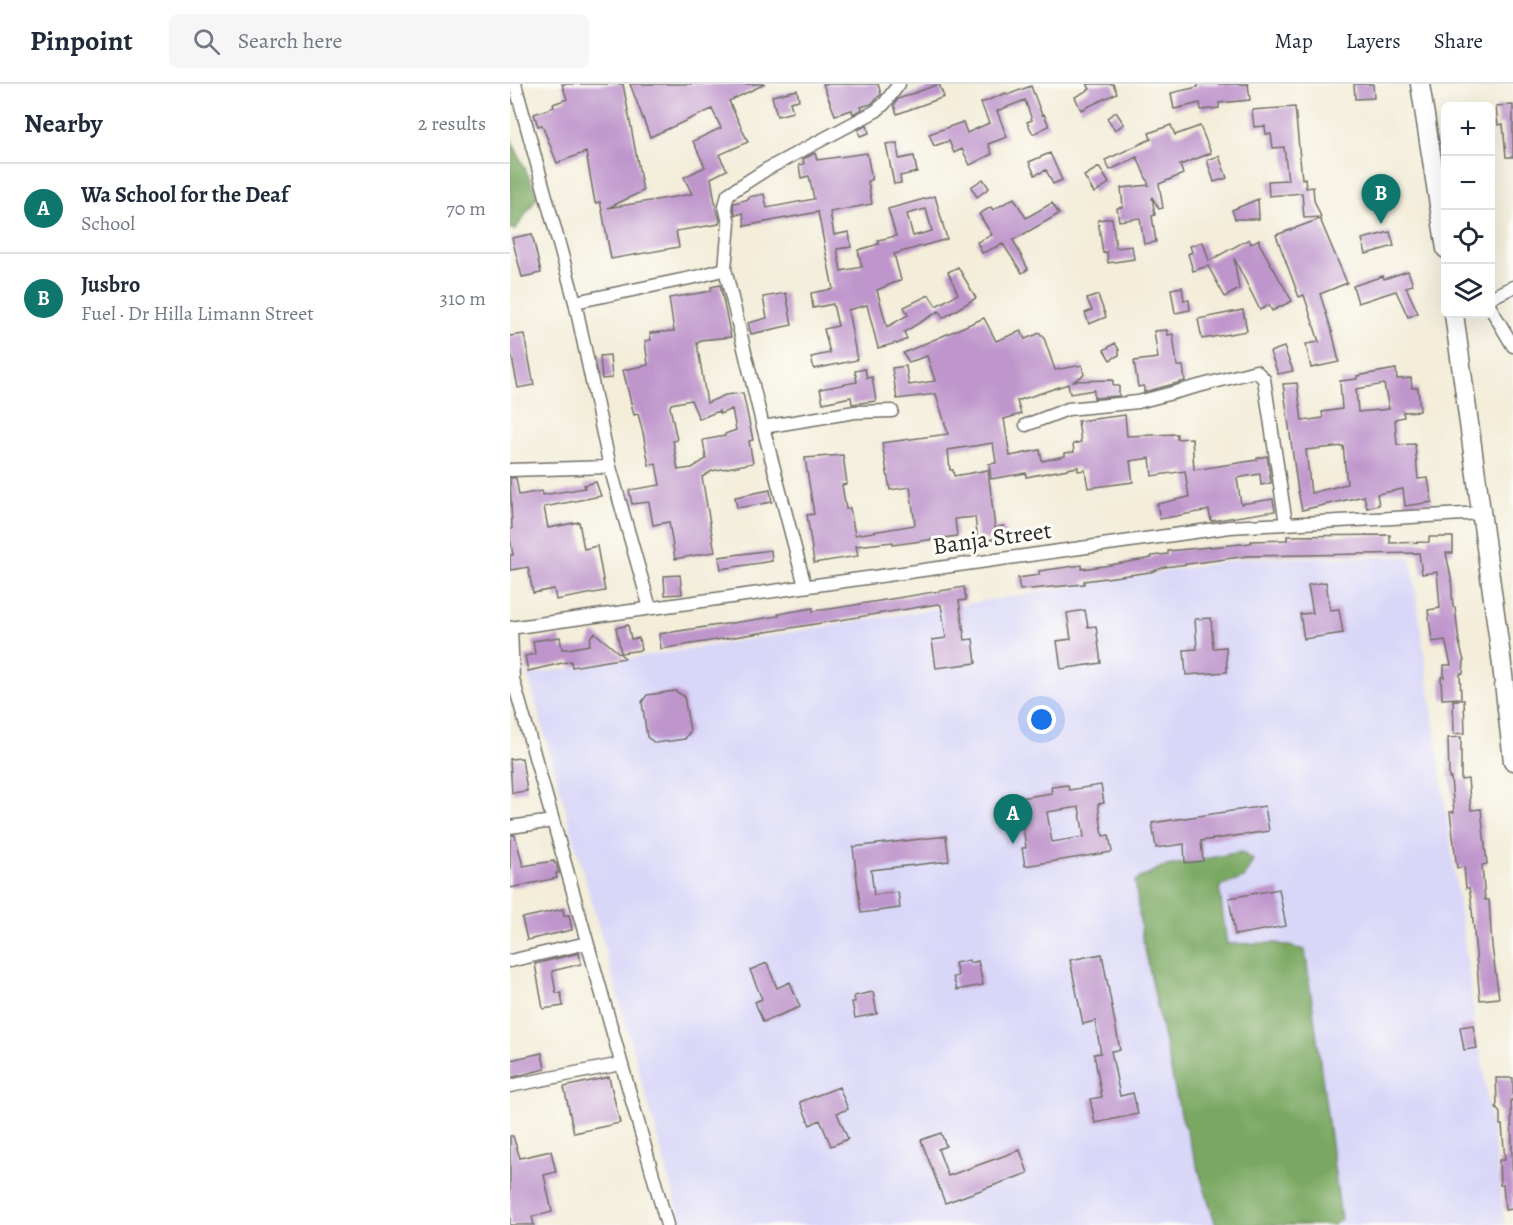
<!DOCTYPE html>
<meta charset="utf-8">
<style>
:root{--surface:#fff;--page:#f6f6f7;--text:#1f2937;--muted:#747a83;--line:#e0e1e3;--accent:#0f766e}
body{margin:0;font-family:Alegreya,serif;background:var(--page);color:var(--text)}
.controls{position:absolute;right:18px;top:18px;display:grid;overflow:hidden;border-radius:9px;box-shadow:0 6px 24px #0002}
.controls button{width:54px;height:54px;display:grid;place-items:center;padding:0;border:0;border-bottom:2px solid var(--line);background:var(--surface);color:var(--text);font:30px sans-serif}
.you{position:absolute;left:532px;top:636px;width:21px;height:21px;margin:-15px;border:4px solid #fff;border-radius:50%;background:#1a73e8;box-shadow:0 0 0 9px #1a73e833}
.badge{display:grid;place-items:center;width:39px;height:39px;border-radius:50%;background:var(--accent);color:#fff;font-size:20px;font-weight:700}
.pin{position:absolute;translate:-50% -50px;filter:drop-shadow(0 2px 3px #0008)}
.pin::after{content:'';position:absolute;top:32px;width:21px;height:18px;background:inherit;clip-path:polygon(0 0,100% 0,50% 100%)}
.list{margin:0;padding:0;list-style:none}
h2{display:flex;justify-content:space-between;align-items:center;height:78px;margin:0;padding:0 24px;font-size:26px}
h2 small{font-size:20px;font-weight:400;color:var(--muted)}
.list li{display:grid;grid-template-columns:39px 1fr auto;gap:18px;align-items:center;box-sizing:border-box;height:90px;padding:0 24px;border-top:2px solid var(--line)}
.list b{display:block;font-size:22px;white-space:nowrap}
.list p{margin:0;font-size:20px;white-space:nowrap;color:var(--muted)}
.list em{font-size:20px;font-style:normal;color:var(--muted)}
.icon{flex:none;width:33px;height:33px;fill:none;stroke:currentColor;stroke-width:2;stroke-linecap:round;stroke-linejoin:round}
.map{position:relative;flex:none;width:1003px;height:1141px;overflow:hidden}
header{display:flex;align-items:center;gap:36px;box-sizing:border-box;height:84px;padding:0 30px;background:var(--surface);border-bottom:2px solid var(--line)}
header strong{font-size:28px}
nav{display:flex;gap:33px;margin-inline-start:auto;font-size:21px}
.search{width:420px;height:54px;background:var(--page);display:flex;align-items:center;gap:15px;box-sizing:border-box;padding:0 21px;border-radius:9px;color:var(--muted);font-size:22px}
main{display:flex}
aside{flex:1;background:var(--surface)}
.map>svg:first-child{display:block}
.built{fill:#d9d7f8}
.forest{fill:#7aa862;stroke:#526a46;stroke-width:1.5}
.building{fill:#bf96cc;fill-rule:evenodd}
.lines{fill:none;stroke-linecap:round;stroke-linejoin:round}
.minor-casing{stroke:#716f68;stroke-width:15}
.highway-casing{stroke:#716f68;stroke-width:21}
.minor{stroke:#fff;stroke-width:12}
.highway{stroke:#fff;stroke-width:18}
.labels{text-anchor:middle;stroke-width:6;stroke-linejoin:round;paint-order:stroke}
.street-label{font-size:24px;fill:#2b2b2b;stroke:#fdfcf7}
</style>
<header>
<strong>Pinpoint</strong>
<div class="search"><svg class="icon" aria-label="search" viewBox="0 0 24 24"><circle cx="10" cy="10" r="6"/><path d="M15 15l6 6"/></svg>Search here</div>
<nav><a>Map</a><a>Layers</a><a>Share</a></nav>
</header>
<main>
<aside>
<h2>Nearby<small>2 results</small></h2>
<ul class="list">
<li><span class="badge">A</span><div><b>Wa School for the Deaf</b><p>School</p></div><em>70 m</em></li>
<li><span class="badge">B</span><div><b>Jusbro</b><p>Fuel · Dr Hilla Limann Street</p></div><em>310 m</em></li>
</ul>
</aside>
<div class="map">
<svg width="1003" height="1141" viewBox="0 0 1003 1141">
<rect width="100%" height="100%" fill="#fdfcf7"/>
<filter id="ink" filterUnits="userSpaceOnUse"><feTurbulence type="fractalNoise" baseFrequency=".0167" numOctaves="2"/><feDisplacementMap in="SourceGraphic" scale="12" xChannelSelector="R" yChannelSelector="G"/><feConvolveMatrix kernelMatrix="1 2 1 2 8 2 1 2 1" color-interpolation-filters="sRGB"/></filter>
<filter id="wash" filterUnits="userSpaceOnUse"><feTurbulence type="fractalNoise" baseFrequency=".008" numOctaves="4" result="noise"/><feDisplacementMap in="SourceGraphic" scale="24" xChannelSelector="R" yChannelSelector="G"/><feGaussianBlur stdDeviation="1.35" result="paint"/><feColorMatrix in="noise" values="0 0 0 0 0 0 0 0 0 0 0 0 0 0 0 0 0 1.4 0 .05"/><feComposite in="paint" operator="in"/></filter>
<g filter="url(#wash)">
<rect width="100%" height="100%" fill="#f3edd9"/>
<path class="built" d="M901 473 964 928 963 941 967 964 971 968 995 1141H172L18 591 738 474Z"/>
<path class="forest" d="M0 53 28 112 5 146 0 145Z
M731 768 743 776 734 794 709 803 717 860 766 859 795 866 831 1135 824 1141H706L669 1024 632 851 625 797 652 783Z"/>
<g id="blocks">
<path class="building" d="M52 0H113L133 107 98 124 182 110 174 93 195 83 183 57 211 44 202 25 140 53 120 0H255L219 17 238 58 209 71 217 86 201 94 206 124 210 136 209 140 166 147 169 163 101 175 92 126 90 118 85 119 76 68 47 79 32 41 28 42 24 30 44 23 43 20 57 15Z
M313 0H368L371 10 361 20 351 23 352 25 343 30 342 26 325 31Z
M429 0 434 13 387 30 384 21 388 15Z
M577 0H603L607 9 571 26 565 13 580 5Z
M688 0H738L740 16 709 19V24L691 26 690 19 664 25 661 9 688 3Z
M844 0H863L864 14 845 15Z
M521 2 532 31 534 30 539 42 523 50 517 38 522 36 515 16 487 27 497 53 478 60 482 70 460 81 452 65 444 69 439 57 424 62 419 50 453 38 457 49 479 39 471 19 496 9 497 11Z
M287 6 289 16 280 18 283 28 267 32 262 12Z
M1003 21V73H996L993 40 988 41 986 22Z
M785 23 792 95 795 94 796 104 803 103 804 116 811 133 794 134 792 109 759 112 758 97 778 96 774 63 763 64 761 50H756L755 42 744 43 742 26Z
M606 28 614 40 605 46 597 34Z
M357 41 359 49 350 52 348 46Z
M661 41 665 51 690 42 701 69 670 81 673 90 649 100 653 124 649 125 642 113 645 131 642 132 646 158 634 160 630 134 609 137 607 124 613 123 611 104 639 101 627 73 600 86 595 76 641 55 639 49Z
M387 59 389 75 404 72 407 88 390 92 391 99 384 100 376 60Z
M305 69 307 76 357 69 362 96 358 97 362 120 320 128 324 151 339 148 341 163 327 165 331 187 352 183 348 166 369 160 368 156 386 152 378 125 425 112 437 155 384 170 391 196 367 206 377 243 398 231 394 223 419 211 426 222 448 210 438 188 448 183 466 214 433 234 429 227 394 248 397 255 387 260 386 259 368 264 357 221 338 226 347 276 304 285 301 273 320 269 314 245 328 242 323 220 303 224 301 209 323 205 308 128 235 142 233 129 226 131 223 122 224 119 239 115 238 113 254 110 257 124 304 115 299 92 291 94 289 81 294 80 293 75ZM416 125 422 147 403 152 397 130Z
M540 69 552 96 543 100 536 86 525 91 519 78Z
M709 72 717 94 704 98 697 76Z
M589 83 599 99 584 109 574 92Z
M473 95 479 104 467 113 461 103Z
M504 114 516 134 542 119 549 130 503 156 518 185 512 189 493 160 472 169 467 158 482 151 469 130 481 123 483 126Z
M748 115 749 135H725L722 126Z
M602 134 606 164 622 162 624 175 598 179 597 168 593 169 588 136Z
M810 135 837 199 810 210 823 251 829 278 801 284 796 260 809 258 794 211 789 213 766 151Z
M880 148 884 162 856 170 852 155Z
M22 150 31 189 12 193 2 154Z
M739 155 741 160 749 155V159L782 217 762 227 759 221 750 226 724 174 729 205 715 213 698 182 683 187 678 170 682 168 680 162 693 158 699 177Z
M898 187 903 201 896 203 908 229 898 233 886 207 848 219 843 202 873 192 874 195Z
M210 201 221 253 190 256V258L187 259 197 319 215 311 233 309 243 356 239 357 243 379 202 387 192 393 205 468 165 475 159 438 143 441 139 418 122 420 119 406 150 401 146 380 139 381 133 349 128 330 124 331 113 286 138 281 135 257 141 256 140 249 164 247 159 214 201 207V203ZM181 316 189 335 209 327 210 330 222 325 226 346 215 350V352L193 356 196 375 182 384 168 386 163 357 167 356 160 323 161 320Z
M672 203 674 216H679L680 226 665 229 661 205Z
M276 209 282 241 241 250 238 239 257 234 253 213Z
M588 211 596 233 579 240 575 229 582 226 577 215Z
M733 226 737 247 692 255 688 235Z
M474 234 486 257 511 247 515 255 530 249 531 252 533 251 545 286 572 281 574 291 564 297 603 296V302H609V312L584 314V306L560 310 558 300 507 317 511 330 494 335 500 372 530 366 532 377 555 372V369L564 368 563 360 571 358 568 337 615 331 617 352 667 350V355L682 354 684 386 747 376V374L757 372 761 399 751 401 750 390 727 394 731 420 763 415 765 427 701 437 699 426 650 435 647 420 679 413 675 387 642 392 640 374 620 377 623 398 578 404 575 386 568 387V383L516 393V389L481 395 479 380 486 379 483 359 438 366 440 386H443L444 392 478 386 485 444 494 442 496 453 468 457 465 433 445 435 447 452 383 461V458L346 462 348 472 304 479 297 431 304 430 295 374 333 371 337 400 332 401 336 425 340 424 345 451 405 441 400 403 380 406 372 359 438 350 426 310 387 315 382 284 396 282 399 301 425 297 417 272 399 278 393 269Z
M657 246V251L663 250 667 282H673L675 297 634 308V302L628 303 624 277 648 274 644 247Z
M14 250 24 301 8 304 0 264V252Z
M605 259 609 266V271L600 276 594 266Z
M774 263 783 287 768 290 760 268Z
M100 271 102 294 92 295 90 272Z
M355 285 357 294 362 293 366 317 342 320 341 313 313 319 310 305 347 298 345 287Z
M886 285 887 295 901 294 902 304H908L910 327 893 328 894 333 885 335 887 361 905 360 908 395 918 394 922 418 895 422 893 405 867 410 869 421 857 424 854 412 792 426 788 407 773 300 787 299 792 337 813 334 812 328 832 325 830 297 847 295V292ZM874 300 879 325 848 328 846 305ZM833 362 837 400 801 409 796 366Z
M0 394H6L9 411 32 407 33 411 75 404 74 401 86 398 91 412 34 423 38 444 69 438 74 465 87 462 95 507 46 516 44 505 23 509 18 483 0 486V471H3L0 454V445H2Z
M260 406 262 418 227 424 225 413Z
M880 451V459L919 458V453H943V469H936L941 493 943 523H945L949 558 954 577 953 590H950L951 614 932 615 931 593H934V581H941L935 556 922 558 918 526 930 524 927 488 912 490 909 469 738 472 655 483 641 488 574 497V500L510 506 508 494 529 491V487L572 481V485L594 482 642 474 641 472 658 470V467L741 459V457L777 456V452Z
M261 466 262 477 211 485 209 473Z
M170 491 172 510 155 511 154 492Z
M816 498 820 526 829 525 833 549 794 555 790 530 803 529 798 501Z
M454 503 456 516 449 517 455 556 463 555 466 579 426 584 422 556 436 554 431 521 428 520 151 565 149 550 269 532 268 530 303 524V527L320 525Z
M575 526 578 543 586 542 591 579 551 585 547 557 561 555 557 529Z
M701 534 703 564 716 563 717 588 676 591 674 566 687 565 685 535Z
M118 541 121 555 129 554 131 566 111 569 106 544Z
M85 549 115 574 62 583 61 577 18 587 15 572 25 570 23 557 50 553 52 565H58L79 561 81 552Z
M165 607 174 612 180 647 175 655 145 659 137 653 132 618 137 611Z
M943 616H954L955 649 944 650Z
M951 653V696L958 695 961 726 971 725 977 780 972 781 975 816H979L982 862 989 914 970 916 961 814 959 804H956L954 783 947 784 940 728H944L941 694H939L938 654Z
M12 674 17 707 2 709 0 675Z
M558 701 559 706 591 701 594 719 588 720 593 752 599 751 602 768 515 782 512 764H516L511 730 507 731 504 715 542 709 541 703ZM569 723 574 753 542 758 537 728Z
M755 722 759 747 691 757 693 777 675 779 674 760 646 764 642 739Z
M0 751H5L13 782 44 777V779H46L49 789H46L47 794 0 804Z
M436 752 439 777 361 786 364 811 388 808 390 824 351 829 343 763Z
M769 805 776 842 725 851 719 814Z
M53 825 54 832 59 831 62 846 17 856 12 834Z
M69 869 71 880 42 887 46 909H51L53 922 33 925 25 880Z
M592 870 610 966 601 967 610 1012 623 1009 628 1030 585 1039 580 1015 592 1013 584 970 591 969 585 937 573 940 560 876Z
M459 876 460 879 468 877 473 901 447 906 443 893 448 892 445 879Z
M257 879 267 904 280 898 290 923 253 938 245 918 252 915 240 886Z
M363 908 367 930 345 934 342 918H345L344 912Z
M963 941 967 964 954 966 950 943Z
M32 969 35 985 0 994V976Z
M99 993 110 1039 64 1049 54 1003Z
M986 994H1003V1016H1001L1003 1125 995 1126 993 1101H990L989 1076H995L992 1041H990V1029L986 1023 987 1019Z
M329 1003 338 1025 327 1029 338 1055 321 1062 310 1036 300 1041 290 1018Z
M431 1049 436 1062 428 1065 438 1092 510 1066 518 1089 435 1119 411 1056Z
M0 1052H3L10 1074 41 1067 46 1088 34 1091 42 1128 22 1133 24 1141H0Z"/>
</g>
</g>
<g filter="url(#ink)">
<use href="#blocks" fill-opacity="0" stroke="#716f68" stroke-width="1.5"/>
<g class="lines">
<g class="minor-casing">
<path id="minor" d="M5 0 65 218 100 383 140 524
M215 185 253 343 295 502
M980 214 1003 203
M65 218 190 192 215 185 219 139 215 122 218 110 257 85 366 27 374 20 389 0
M980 223 1003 262
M516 341 558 325 628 318 746 287 754 295 776 440
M253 343 345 328 382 327
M0 386 100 383
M0 544 720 443 972 429
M1 544 3 595 157 1141
M0 743 43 737
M0 877 77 859
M0 1002 111 980"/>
</g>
<g class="highway-casing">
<path id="highway" d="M910 0 936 165
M944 230 991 573 1003 677"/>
</g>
<use href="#minor" class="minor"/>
<use href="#highway" class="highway"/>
</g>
</g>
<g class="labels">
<g class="street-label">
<text transform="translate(482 454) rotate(-8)" y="8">Banja Street</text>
</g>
</g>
</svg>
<div class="controls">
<button>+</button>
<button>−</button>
<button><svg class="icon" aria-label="locate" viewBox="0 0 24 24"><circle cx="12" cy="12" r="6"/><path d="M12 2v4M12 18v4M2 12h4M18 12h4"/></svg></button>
<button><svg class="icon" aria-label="layers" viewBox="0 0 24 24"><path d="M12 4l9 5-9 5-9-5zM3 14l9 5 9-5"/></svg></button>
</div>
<div class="you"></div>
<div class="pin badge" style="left:503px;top:760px">A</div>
<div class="pin badge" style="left:871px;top:140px">B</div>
</div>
</main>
